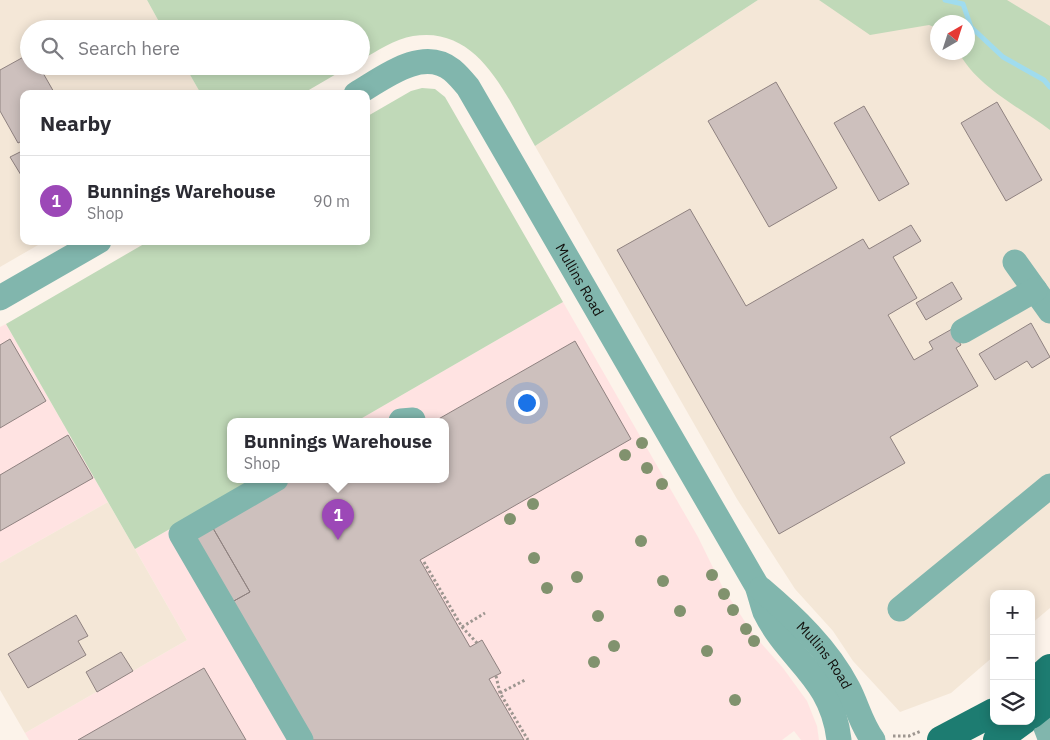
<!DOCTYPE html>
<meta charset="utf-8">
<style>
:root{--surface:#fff;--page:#f2f2f3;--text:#2b2b33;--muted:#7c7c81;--line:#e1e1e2;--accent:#9c48b7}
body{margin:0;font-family:"IBM Plex Sans",sans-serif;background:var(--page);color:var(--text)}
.controls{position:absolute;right:15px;bottom:15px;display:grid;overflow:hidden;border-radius:10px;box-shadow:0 2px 12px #0003}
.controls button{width:45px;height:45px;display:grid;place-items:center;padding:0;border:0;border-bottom:1px solid var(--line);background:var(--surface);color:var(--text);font:25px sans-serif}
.compass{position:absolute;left:930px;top:15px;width:45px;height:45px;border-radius:50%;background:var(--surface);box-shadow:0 2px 12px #0003;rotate:39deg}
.you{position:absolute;left:526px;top:402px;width:18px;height:18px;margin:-12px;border:4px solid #fff;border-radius:50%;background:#1a73e8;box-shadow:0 0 0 8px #1a73e833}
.badge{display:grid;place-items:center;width:32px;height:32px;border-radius:50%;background:var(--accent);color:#fff;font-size:16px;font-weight:700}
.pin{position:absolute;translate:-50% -41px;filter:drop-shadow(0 1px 2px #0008)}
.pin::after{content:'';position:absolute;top:26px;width:18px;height:15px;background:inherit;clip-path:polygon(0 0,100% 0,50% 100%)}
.popup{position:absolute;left:227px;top:418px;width:222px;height:65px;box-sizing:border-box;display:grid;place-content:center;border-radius:10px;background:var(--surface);filter:drop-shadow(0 1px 4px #0005);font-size:16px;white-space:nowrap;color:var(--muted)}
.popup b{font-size:19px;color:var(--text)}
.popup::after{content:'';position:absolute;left:50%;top:100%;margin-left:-10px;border:10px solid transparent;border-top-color:var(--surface)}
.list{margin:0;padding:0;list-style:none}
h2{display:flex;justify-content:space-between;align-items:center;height:65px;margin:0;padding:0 20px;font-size:21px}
h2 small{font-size:16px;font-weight:400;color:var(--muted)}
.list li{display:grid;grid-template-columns:32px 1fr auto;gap:15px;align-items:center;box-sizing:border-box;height:90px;padding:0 20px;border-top:1px solid var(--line)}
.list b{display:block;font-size:19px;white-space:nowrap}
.list p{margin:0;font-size:16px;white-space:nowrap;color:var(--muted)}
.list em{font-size:16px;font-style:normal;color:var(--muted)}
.icon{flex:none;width:28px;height:28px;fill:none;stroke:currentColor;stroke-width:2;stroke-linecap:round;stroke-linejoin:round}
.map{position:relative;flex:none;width:1050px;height:740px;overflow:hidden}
.search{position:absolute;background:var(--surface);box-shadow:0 2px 12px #0003;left:20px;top:20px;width:350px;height:55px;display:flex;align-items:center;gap:12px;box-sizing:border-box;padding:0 18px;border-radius:28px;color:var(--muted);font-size:19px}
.panel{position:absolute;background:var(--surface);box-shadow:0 2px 12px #0003;left:20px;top:90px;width:350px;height:155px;border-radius:10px}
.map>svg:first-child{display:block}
.commercial{fill:#ffe3e2}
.built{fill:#f4e7d7;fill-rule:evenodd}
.green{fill:#c0d9b8}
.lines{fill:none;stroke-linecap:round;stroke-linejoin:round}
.stream{stroke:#a0dcee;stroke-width:5}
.building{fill:#cdc0bd;stroke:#8f8280}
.path{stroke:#9d9690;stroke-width:3;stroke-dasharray:2.5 2.5;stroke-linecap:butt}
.minor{stroke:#81b6ad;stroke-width:25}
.major{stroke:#1d7c71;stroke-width:28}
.tree{fill:#81926e}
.labels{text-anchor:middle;stroke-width:4.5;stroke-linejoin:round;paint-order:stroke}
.street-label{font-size:14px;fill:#110e0b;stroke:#fff}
</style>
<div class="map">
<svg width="1050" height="740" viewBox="0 0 1050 740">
<rect width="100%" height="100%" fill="#fcf3ea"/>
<path class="commercial" d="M563 302 698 537 723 588 753 634 783 668 807 701 817 726 819 740H801L794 731 782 740H29L25 733 187 640 135 549 257 479H446V421H357Z
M6 324 108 502 0 563V327Z"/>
<path class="built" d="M0 0H147L163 29H29V66H185L201 94H24V241H45L0 267Z
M758 0H1050V608L1031 624V594H994V656L951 693 900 712 853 661 833 631 795 589 737 499 535 146ZM938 22H968V52H938Z
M108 502 187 640 25 733 0 690V563Z"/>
<path class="green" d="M147 0H758L535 146C507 98 480 25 413 36 395 39 377 51 361 60V29H163Z
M819 0H1007L1050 26V130C1019 107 978 87 959 53L968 52V22H938L937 28 929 25 870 35Z
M185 66H350L302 94H201Z
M422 88 435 89 445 97 563 302 357 421H230V479H257L135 549 6 324 149 241H366V117L411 91Z"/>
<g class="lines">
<path class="stream" d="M945 0 963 4 971 27 1003 57 1044 80 1050 87"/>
</g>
<path class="building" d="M29 54V66H39L55 94H24V140L18 143 0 111V70Z
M776 82 837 188 769 227 708 121Z
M997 102 1042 180 1006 201 961 123Z
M864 106 909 184 879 201 834 123Z
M24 150V180L10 157Z
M690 209 746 306 863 239 869 249 911 225 921 241 893 257 917 298 888 315 914 360 933 349 929 342 952 329 961 345 956 348 978 386 890 437 905 463 779 534 617 250Z
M952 282 962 299 926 320 916 303Z
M1031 323 1050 357 1032 368 1027 361 995 380 979 354Z
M10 339 46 401 0 428V345Z
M575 341 631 439 420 560 470 647 482 640 501 673 489 679 524 740H312L232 602 250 592 210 523 288 479H446V421H435Z
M68 435 93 478 0 531V475Z
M210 523 250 592 232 602 193 533Z
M76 615 88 636 78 641 86 655 28 688 8 654Z
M121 652 133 671 97 692 86 672Z
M204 668 246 740H78Z"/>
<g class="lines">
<path class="path" d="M424 562 462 627 477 643
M462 627 485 613
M496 676 500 693 528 740
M500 693 525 680
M893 736H909L921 731"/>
<g class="minor">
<path id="s1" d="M356 94C382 79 422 46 452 70 458 75 463 81 468 87L757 586C760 594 762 604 765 612 789 661 832 677 839 740"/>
<path d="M1015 262 1050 311"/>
<path d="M0 298 99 241"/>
<path d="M963 331 1035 290"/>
<path d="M401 421 413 420"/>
<path d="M276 479 181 534 301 740"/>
<path id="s2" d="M761 589C794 617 828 649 848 688 857 705 861 724 873 740"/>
<path d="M900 609 1050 486"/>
<path d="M1039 709 1050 738"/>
</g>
<path class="major" d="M1031 685 1050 668
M1031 715 1050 700
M941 740 994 712
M997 740 1023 721"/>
</g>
<g class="tree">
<circle cx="642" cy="443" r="6"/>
<circle cx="625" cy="455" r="6"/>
<circle cx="647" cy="468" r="6"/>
<circle cx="662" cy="484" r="6"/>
<circle cx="533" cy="504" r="6"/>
<circle cx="510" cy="519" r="6"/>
<circle cx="641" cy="541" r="6"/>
<circle cx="534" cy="558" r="6"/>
<circle cx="712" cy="575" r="6"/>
<circle cx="577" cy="577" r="6"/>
<circle cx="663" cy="581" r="6"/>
<circle cx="547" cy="588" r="6"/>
<circle cx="724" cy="594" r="6"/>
<circle cx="733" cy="610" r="6"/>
<circle cx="680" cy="611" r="6"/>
<circle cx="598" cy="616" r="6"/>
<circle cx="746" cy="629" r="6"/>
<circle cx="754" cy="641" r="6"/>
<circle cx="614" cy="646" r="6"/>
<circle cx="707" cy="651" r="6"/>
<circle cx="594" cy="662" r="6"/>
<circle cx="735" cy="700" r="6"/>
</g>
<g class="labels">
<g class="street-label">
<text dy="5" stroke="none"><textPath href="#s1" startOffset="352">Mullins Road</textPath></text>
<text dy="5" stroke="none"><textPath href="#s2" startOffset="92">Mullins Road</textPath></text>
</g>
</g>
</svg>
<div class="controls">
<button>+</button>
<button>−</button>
<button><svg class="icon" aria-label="layers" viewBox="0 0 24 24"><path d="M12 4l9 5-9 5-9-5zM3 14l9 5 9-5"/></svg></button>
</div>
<svg class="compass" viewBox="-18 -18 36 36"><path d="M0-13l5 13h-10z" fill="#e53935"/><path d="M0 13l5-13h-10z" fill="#7c7c81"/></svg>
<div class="you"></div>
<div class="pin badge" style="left:338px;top:540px">1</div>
<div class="popup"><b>Bunnings Warehouse</b>Shop</div>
<div class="search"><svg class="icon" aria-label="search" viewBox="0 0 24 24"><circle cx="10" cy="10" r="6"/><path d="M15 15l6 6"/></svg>Search here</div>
<section class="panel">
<h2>Nearby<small></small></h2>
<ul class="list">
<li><span class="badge">1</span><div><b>Bunnings Warehouse</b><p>Shop</p></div><em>90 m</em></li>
</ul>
</section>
</div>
